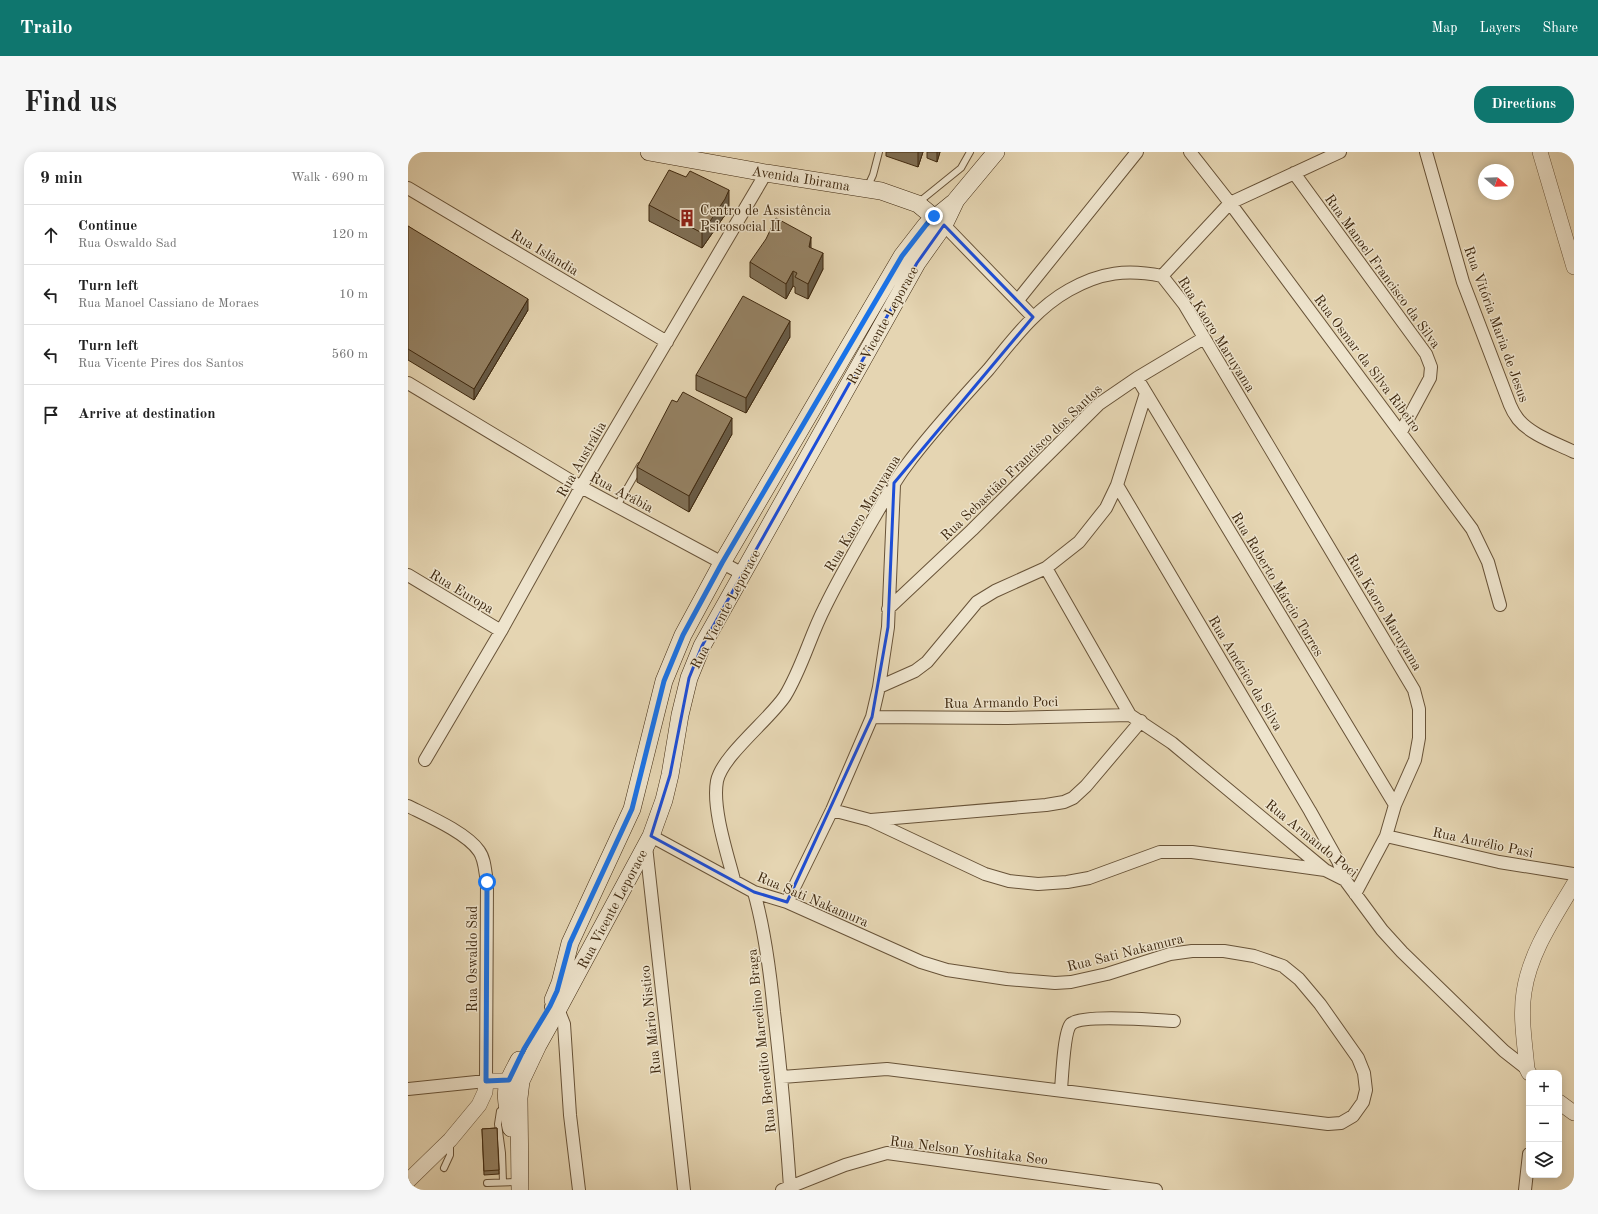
<!DOCTYPE html>
<meta charset="utf-8">
<style>
:root{--surface:#fff;--page:#f6f6f6;--text:#222;--muted:#767676;--line:#e0e0e0;--accent:#0f766e}
body{margin:0;font-family:"Old Standard TT",serif;background:var(--page);color:var(--text)}
.controls{position:absolute;right:12px;bottom:12px;display:grid;overflow:hidden;border-radius:8px;box-shadow:0 2px 10px #0003}
.controls button{width:36px;height:36px;display:grid;place-items:center;padding:0;border:0;border-bottom:1px solid var(--line);background:var(--surface);color:var(--text);font:20px sans-serif}
.compass{position:absolute;left:1070px;top:12px;width:36px;height:36px;border-radius:50%;background:var(--surface);box-shadow:0 2px 10px #0003;rotate:109deg}
.stop{position:absolute;width:12px;height:12px;margin:-9px;border:3px solid #1a73e8;border-radius:50%;background:#fff}
.stop.end{background:#1a73e8;border-color:#fff;box-shadow:0 1px 4px #0008}
.list{margin:0;padding:0;list-style:none}
h2{display:flex;justify-content:space-between;align-items:center;height:52px;margin:0;padding:0 16px;font-size:17px}
h2 small{font-size:13px;font-weight:400;color:var(--muted)}
.list li{display:grid;grid-template-columns:26px 1fr auto;gap:12px;align-items:center;box-sizing:border-box;height:60px;padding:0 16px;border-top:1px solid var(--line)}
.list b{display:block;font-size:15px;white-space:nowrap}
.list p{margin:0;font-size:13px;white-space:nowrap;color:var(--muted)}
.list em{font-size:13px;font-style:normal;color:var(--muted)}
.icon{flex:none;width:22px;height:22px;fill:none;stroke:currentColor;stroke-width:2;stroke-linecap:round;stroke-linejoin:round}
.map{position:relative;flex:none;width:1166px;height:1038px;overflow:hidden;border-radius:16px}
header{display:flex;align-items:center;gap:24px;box-sizing:border-box;height:56px;padding:0 20px;background:var(--accent);color:#fff}
header strong{font-size:19px}
nav{display:flex;gap:22px;margin-inline-start:auto;font-size:14px}
.intro{display:flex;align-items:center;justify-content:space-between;box-sizing:border-box;height:96px;padding:0 24px}
h1{margin:0;font-size:28px}
.button{padding:10px 18px;border-radius:16px;background:var(--accent);color:#fff;font-size:14px;font-weight:700}
main{display:flex;gap:24px;padding:0 24px}
aside{flex:1;background:var(--surface);border-radius:16px;box-shadow:0 2px 10px #0003}
.map>svg:first-child{display:block}
.lines{fill:none;stroke-linecap:round;stroke-linejoin:round}
.service-casing{stroke:#685338;stroke-width:8}
.minor-casing{stroke:#685338;stroke-width:14}
.tertiary-casing{stroke:#685338;stroke-width:16}
.secondary-casing{stroke:#3e280f;stroke-width:18}
.service{stroke:#eee4cd;stroke-width:6}
.minor{stroke:#eee4cd;stroke-width:12}
.tertiary{stroke:#eee4cd;stroke-width:15}
.secondary{stroke:#eee4cd;stroke-width:17}
.wall{fill:#807056;stroke:#3e280f}
.shaded-wall{fill:#685b46;stroke:#3e280f}
.building{fill:#958264;stroke:#3e280f}
.route{stroke:#1a73e8;stroke-width:5}
.marked{fill:none;stroke:#1d4ed8;stroke-width:3;stroke-linejoin:round}
.labels{text-anchor:middle;stroke-width:3;stroke-linejoin:round;paint-order:stroke}
.street-label{font-size:14px;fill:#3e280f;stroke:#eee4cd}
.poi-label{font-size:14px;fill:#3e280f;stroke:#eee4cd;text-anchor:start}
</style>
<header>
<strong>Trailo</strong>
<nav><a>Map</a><a>Layers</a><a>Share</a></nav>
</header>
<div class="intro"><h1>Find us</h1><a class="button">Directions</a></div>
<main>
<aside>
<h2>9 min<small>Walk · 690 m</small></h2>
<ul class="list">
<li><svg class="icon" aria-label="ahead" viewBox="0 0 24 24"><path d="M12 20V5M6 11l6-6 6 6"/></svg><div><b>Continue</b><p>Rua Oswaldo Sad</p></div><em>120 m</em></li>
<li><svg class="icon" aria-label="left" viewBox="0 0 24 24"><path d="M17 20v-9H6M10 6l-5 5 5 5"/></svg><div><b>Turn left</b><p>Rua Manoel Cassiano de Moraes</p></div><em>10 m</em></li>
<li><svg class="icon" aria-label="left" viewBox="0 0 24 24"><path d="M17 20v-9H6M10 6l-5 5 5 5"/></svg><div><b>Turn left</b><p>Rua Vicente Pires dos Santos</p></div><em>560 m</em></li>
<li><svg class="icon" aria-label="arrive" viewBox="0 0 24 24"><path d="M6 21V4h12l-3 4 3 4H6"/></svg><div><b>Arrive at destination</b></div></li>
</ul>
</aside>
<div class="map">
<svg width="1166" height="1038" viewBox="0 0 1166 1038">
<rect width="100%" height="100%" fill="#e5d5b2"/>
<filter id="stains"><feTurbulence type="fractalNoise" baseFrequency=".005" numOctaves="4"/><feColorMatrix values="0 0 0 0 .2 0 0 0 0 .09 0 0 0 0 .02 0 0 0 .5 -.17"/></filter>
<radialGradient id="worn" r=".72"><stop offset=".6" stop-color="#630" stop-opacity="0"/><stop offset="1" stop-color="#630" stop-opacity=".3"/></radialGradient>
<g class="lines">
<g class="service-casing">
<path id="service" d="M459 36 465 23 471 0
M511 50 553 16 562 0
M209 354 232 314
M36 1016 42 1003V991
M95 1030 94 1001 90 972 92 959 97 955
M79 1031 110 1030"/>
</g>
<g class="minor-casing">
<path id="minor" d="M782 0 822 51 1064 377 1080 410 1092 453
M1018 0 1055 130 1102 253C1104 258 1107 263 1110 267 1123 283 1148 291 1166 300
M886 21 1018 202 1023 215 1022 226 993 280
M0 36 259 190
M536 73 625 165
M754 124 822 51 932 0
M610 148 729 0
M729 226 987 653
M0 231 173 335 335 422
M709 333 902 659 930 709 937 728
M638 416 722 563
M0 423 93 479
M480 457 564 378 691 252 729 226 796 186
M471 535 480 475 486 333
M464 565 599 566 722 563 764 591 917 718 937 728 974 778 994 800 1096 899 1119 917
M17 608 93 479 173 335 358 21
M0 654C20 664 59 681 71 699 77 707 77 720 79 730L78 929 0 937
M424 658 462 668 577 722 601 729 630 732 659 730 681 726 752 700H784L917 718
M463 668 638 653 656 650 665 646 678 634 733 569
M243 684 346 740 379 750 513 810 539 818 599 827 647 831 663 830 699 822 762 802 784 799H816L846 804 875 814 891 827 912 852 950 906 956 921 958 938 955 950 945 964 933 971 920 972 479 917 374 925
M978 684 1091 710 1166 722
M238 694 276 1038
M326 728C319 701 304 656 309 629 314 604 361 568 377 544 394 516 402 484 417 455 431 426 448 397 464 369 475 351 485 331 498 314 523 280 552 249 580 218 604 189 627 157 661 138 693 120 719 117 754 124L776 152 1006 538 1011 557V586L1007 608 987 653 978 684 947 742
M346 740C357 779 362 819 366 860 373 918 378 977 382 1035
M379 750 424 658 464 565 471 535 507 519 519 510 569 450 587 439 638 416 671 390 698 356 709 333 738 241
M143 855 152 862 156 872 162 963 171 1038
M653 938C654 926 656 879 663 872 674 862 747 868 766 869
M374 1038 437 1013 479 1001 748 1038
M1117 1038 1121 1002"/>
</g>
<g class="tertiary-casing">
<path id="tertiary" d="M1132 0 1166 115
M1121 921 1119 917C1117 892 1112 865 1116 840 1122 800 1146 766 1166 732
M1151 950 1166 961
M0 1029 42 988 71 953 77 940 78 929H111"/>
</g>
<g class="secondary-casing">
<path id="secondary" d="M241 0 358 21 473 39 510 52 534 72
M145 848 152 831 162 791 224 657 256 529 275 483 314 411 494 104 518 73 545 51
M103 976C101 961 95 943 101 928 104 921 108 914 111 908
M112 1038 111 946 113 929 130 893 149 859 243 684 256 648 262 623 272 563 281 526 294 494 509 111 536 73 548 48 588 0"/>
</g>
<use href="#service" class="service"/>
<use href="#minor" class="minor"/>
<use href="#tertiary" class="tertiary"/>
<use href="#secondary" class="secondary"/>
</g>
<path class="wall" d="M478 0H515L510 15 478 4Z
M519 0H532L529 10 519 6Z
M241 53 321 54 317 63 294 96 241 69Z
M0 74 120 158 66 248 0 208Z
M403 96 415 117 400 147 387 141V135L385 134 378 147 342 125V110Z
M382 185 338 261 288 238V223Z
M269 250 324 282 281 360 229 330V315Z
M89 976 91 1022 76 1023 74 977Z"/>
<path class="shaded-wall" d="M510 0H515L510 15Z
M529 0H532L529 10Z
M321 38V54L317 63 294 96V81Z
M403 85V100L401 95Z
M415 101V117L400 147V132Z
M385 119V134L378 147V132Z
M120 147V158L66 248V237Z
M382 169V185L338 261V246Z
M324 266V282L281 360V344Z"/>
<path class="building" d="M261 18 278 25 282 19 321 38 317 47 294 81 241 53Z
M368 66 403 85 401 95 415 101 400 132 387 125 389 121 385 119 378 132 342 110 358 87Z
M0 74 120 147 66 237 0 197Z
M335 144 382 169 338 246 288 223Z
M275 240 324 266 281 344 229 315 264 248 269 250Z
M89 976 91 1018 76 1019 74 977Z"/>
<g class="lines">
<path class="route" d="M79 730 78 929 101 928 116 897 142 854 149 839 162 791 224 657 256 529 275 483 314 411 494 104 518 73 526 64"/>
</g>
<path class="marked" d="M536 73 625 165 486 331 480 475 464 565 379 750 346 740 243 684 262 623 281 526 294 494 509 111Z"/>
<defs>
<g id="building-bare" transform="scale(1.38)"><path d="M-4-6H4V6H1V3H-1V6H-4ZM-2.5-4.3h1.7v1.8h-1.7ZM.8-4.3h1.7v1.8H.8ZM-2.5-1h1.7V.8h-1.7ZM.8-1h1.7V.8H.8Z" fill="#8f2418" stroke="#eee4cd" stroke-width="2.5" paint-order="stroke"/></g>
</defs>
<g fill-rule="evenodd">
<use href="#building-bare" x="279" y="66"/>
</g>
<g class="labels">
<g class="street-label">
<text transform="translate(393 26) rotate(9)" y="5">Avenida Ibirama</text>
<text transform="translate(137 100) rotate(31)" y="5">Rua Islândia</text>
<text transform="translate(975 119) rotate(54)" y="5">Rua Manoel Francisco da Silva</text>
<text transform="translate(1089 172) rotate(70)" y="5">Rua Vitória Maria de Jesus</text>
<text transform="translate(474 173) rotate(-61)" y="5">Rua Vicente Leporace</text>
<text transform="translate(809 182) rotate(58)" y="5">Rua Kaoro Maruyama</text>
<text transform="translate(960 211) rotate(53)" y="5">Rua Osmar da Silva Ribeiro</text>
<text transform="translate(173 307) rotate(-60)" y="5">Rua Austrália</text>
<text transform="translate(613 310) rotate(-44)" y="5">Rua Sebastião Francisco dos Santos</text>
<text transform="translate(214 340) rotate(28)" y="5">Rua Arábia</text>
<text transform="translate(454 361) rotate(-59)" y="5">Rua Kaoro Maruyama</text>
<text transform="translate(870 432) rotate(59)" y="5">Rua Roberto Márcio Torres</text>
<text transform="translate(54 439) rotate(31)" y="5">Rua Europa</text>
<text transform="translate(317 457) rotate(-62)" y="5">Rua Vicente Leporace</text>
<text transform="translate(977 460) rotate(59)" y="5">Rua Kaoro Maruyama</text>
<text transform="translate(838 521) rotate(59)" y="5">Rua Américo da Silva</text>
<text transform="translate(593 550) rotate(-1)" y="5">Rua Armando Poci</text>
<text transform="translate(904 686) rotate(39)" y="5">Rua Armando Poci</text>
<text transform="translate(1075 690) rotate(12)" y="5">Rua Aurélio Pasi</text>
<text transform="translate(405 747) rotate(23)" y="5">Rua Sati Nakamura</text>
<text transform="translate(204 757) rotate(-62)" y="5">Rua Vicente Leporace</text>
<text transform="translate(717 800) rotate(-14)" y="5">Rua Sati Nakamura</text>
<text transform="translate(64 807) rotate(-90)" y="5">Rua Oswaldo Sad</text>
<text transform="translate(242 868) rotate(-96)" y="5">Rua Mário Nistico</text>
<text transform="translate(353 889) rotate(-96)" y="5">Rua Benedito Marcelino Braga</text>
<text transform="translate(561 998) rotate(7)" y="5">Rua Nelson Yoshitaka Seo</text>
</g>
<g class="poi-label">
<text x="292" y="63">Centro de Assistência<tspan x="292" dy="16">Psicosocial II</tspan></text>
</g>
</g>
<rect width="100%" height="100%" filter="url(#stains)"/>
<rect width="100%" height="100%" fill="url(#worn)"/>
</svg>
<div class="controls">
<button>+</button>
<button>−</button>
<button><svg class="icon" aria-label="layers" viewBox="0 0 24 24"><path d="M12 4l9 5-9 5-9-5zM3 14l9 5 9-5"/></svg></button>
</div>
<svg class="compass" viewBox="-18 -18 36 36"><path d="M0-13l5 13h-10z" fill="#e53935"/><path d="M0 13l5-13h-10z" fill="#767676"/></svg>
<div class="stop" style="left:79px;top:730px"></div>
<div class="stop end" style="left:526px;top:64px"></div>
</div>
</main>
